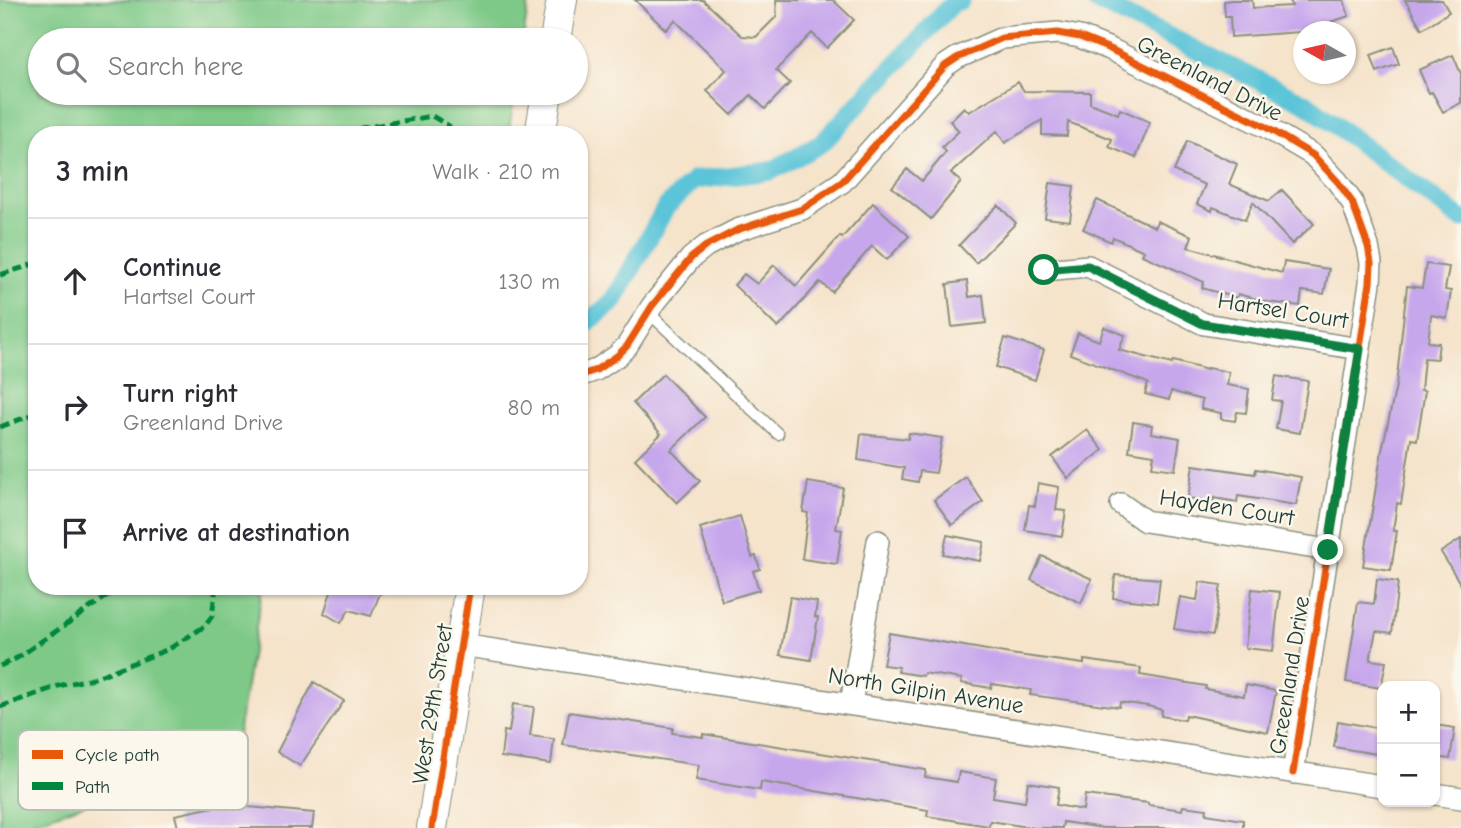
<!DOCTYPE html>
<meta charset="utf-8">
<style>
:root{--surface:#fff;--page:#f2f2f3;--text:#2b2b33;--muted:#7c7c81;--line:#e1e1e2}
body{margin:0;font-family:"Comic Neue",sans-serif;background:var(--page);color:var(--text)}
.controls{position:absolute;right:21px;bottom:21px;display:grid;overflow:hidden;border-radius:14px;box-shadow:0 2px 5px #0004}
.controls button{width:63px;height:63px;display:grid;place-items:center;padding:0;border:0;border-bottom:2px solid var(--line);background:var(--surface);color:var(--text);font:35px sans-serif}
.compass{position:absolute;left:1293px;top:21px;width:63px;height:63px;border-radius:50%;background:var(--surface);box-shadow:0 2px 5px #0004;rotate:278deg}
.stop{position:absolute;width:21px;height:21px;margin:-16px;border:5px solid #0b8043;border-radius:50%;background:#fff}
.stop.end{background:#0b8043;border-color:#fff;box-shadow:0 2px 7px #0008}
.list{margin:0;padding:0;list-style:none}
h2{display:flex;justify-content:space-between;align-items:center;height:91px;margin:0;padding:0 28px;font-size:30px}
h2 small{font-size:23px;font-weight:400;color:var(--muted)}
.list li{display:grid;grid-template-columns:46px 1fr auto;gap:21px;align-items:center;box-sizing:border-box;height:126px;padding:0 28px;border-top:2px solid var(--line)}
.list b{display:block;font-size:26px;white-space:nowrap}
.list p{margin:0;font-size:23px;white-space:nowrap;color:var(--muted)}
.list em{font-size:23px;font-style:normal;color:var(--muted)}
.icon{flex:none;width:38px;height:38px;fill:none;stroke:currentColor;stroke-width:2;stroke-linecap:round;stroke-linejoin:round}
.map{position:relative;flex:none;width:1461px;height:828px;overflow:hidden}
.search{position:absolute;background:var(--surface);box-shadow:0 2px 5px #0004;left:28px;top:28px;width:560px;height:77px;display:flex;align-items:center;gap:18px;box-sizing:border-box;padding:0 24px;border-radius:38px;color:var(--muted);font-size:26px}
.panel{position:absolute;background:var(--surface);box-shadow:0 2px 5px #0004;left:28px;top:126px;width:560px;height:469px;border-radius:28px}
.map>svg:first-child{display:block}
.green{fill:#7ec987;stroke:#4e835e;stroke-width:2}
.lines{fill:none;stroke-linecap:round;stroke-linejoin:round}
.canal{stroke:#5cc4d8;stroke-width:19}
.building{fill:#c7a7ec}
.lane-casing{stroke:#8a907f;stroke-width:13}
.street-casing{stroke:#8a907f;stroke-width:24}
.secondary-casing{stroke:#8a907f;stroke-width:32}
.lane{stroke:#fff;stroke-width:10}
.street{stroke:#fff;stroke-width:21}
.secondary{stroke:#fff;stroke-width:30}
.quiet{stroke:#00873e;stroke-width:5;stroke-dasharray:10 5;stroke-linecap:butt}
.cycleway-casing{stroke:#fbf7ec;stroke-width:11}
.cycleway{stroke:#e8590c;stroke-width:7}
.route{stroke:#0b8043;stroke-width:9}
.labels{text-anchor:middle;stroke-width:5;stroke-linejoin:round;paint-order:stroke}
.street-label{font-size:23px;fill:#1f3d34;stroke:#fbf7ec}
.key{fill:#fbf7ec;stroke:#b9bfb5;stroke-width:2}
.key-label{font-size:19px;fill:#1f3d34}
</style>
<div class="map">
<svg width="1461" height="828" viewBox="0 0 1461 828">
<rect width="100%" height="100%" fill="#fbf7ec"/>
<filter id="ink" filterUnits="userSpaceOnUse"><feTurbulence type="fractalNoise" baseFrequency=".0143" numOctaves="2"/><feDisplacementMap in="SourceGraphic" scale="14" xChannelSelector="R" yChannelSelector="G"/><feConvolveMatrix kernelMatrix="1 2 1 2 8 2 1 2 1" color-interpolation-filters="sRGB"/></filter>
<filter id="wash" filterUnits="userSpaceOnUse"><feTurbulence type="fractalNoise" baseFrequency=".00686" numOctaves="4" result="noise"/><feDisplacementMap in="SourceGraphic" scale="28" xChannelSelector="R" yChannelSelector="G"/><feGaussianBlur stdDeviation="1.57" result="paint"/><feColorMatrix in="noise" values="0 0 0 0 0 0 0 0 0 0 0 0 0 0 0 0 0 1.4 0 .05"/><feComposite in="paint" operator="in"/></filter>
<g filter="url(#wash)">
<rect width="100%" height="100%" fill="#f5e3ca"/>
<path class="green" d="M0 0H529L523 40H40V93H515L508 135H37V586H263L235 751 16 828H0Z"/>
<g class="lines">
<path class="canal" d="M1094 0 1307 104 1461 219
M579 329 613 302 666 207 694 180 771 171 822 143 954 2 961 0"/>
</g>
<g id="blocks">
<path class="building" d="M635 0H703L742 36 756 37 777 16 776 0H833L854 20 827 48 812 33 776 70 790 83 765 109 751 95 732 115 707 91 726 70 675 20 666 30Z
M1231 0H1252L1253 8 1292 6 1290 0H1344L1349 16 1300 32 1231 37 1230 16H1225L1224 1Z
M1405 0H1442L1449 12 1422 29Z
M1393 47 1399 64 1377 72 1371 55Z
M1453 55 1461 74V103L1443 112 1432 92 1429 93 1419 70Z
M1018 82 1024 91 1090 92V103L1118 114 1120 109 1150 122 1136 158 1109 147 1112 139 1068 122 1067 136 1042 135V120L1005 143 997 131 951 173 961 182 931 219 892 187 907 169 922 181 946 152 942 147 959 131 950 121 964 107 969 112Z
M1187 141 1237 164 1229 184 1269 201 1282 190 1314 224 1292 244 1253 202 1245 220 1213 207 1212 211 1197 204 1205 185 1174 171Z
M1050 183 1074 186 1070 221 1045 218Z
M1097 200 1155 227 1157 221 1192 236 1188 247 1282 273 1284 262 1329 269 1324 294 1302 291 1300 306 1267 302 1238 294 1237 298 1202 288 1204 282 1142 255 1144 251 1113 237 1111 242 1083 229Z
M873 203 909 236 887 260 872 246 832 292 820 282 778 328 734 285 744 274 757 284 774 265 796 286 840 236 842 238Z
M998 205 1016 223 976 263 959 245Z
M1426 264 1449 267 1445 290 1451 291 1447 318 1431 315 1428 342 1439 343 1437 359 1424 358 1421 390 1425 391 1417 440 1411 439 1401 504 1397 503 1393 531H1397L1391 570 1363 566 1382 450 1396 386 1407 286 1422 288Z
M967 281 969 297 983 295 986 323 952 327 947 284Z
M1104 327 1125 335 1119 350 1172 364 1173 361 1207 370V368L1229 372 1227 385 1249 389 1246 413 1237 412 1235 421 1221 419V413L1201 409 1202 400 1171 391 1169 400 1145 394 1148 383 1070 354 1078 333 1099 341Z
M1005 338 1044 350 1035 380 996 367Z
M663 374 705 417 671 450 700 481 677 503 635 459 661 434 633 403Z
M1276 376 1308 381 1300 433 1276 429 1281 401 1272 400Z
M1133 422 1152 425 1151 433 1180 438 1175 470 1152 467 1154 455 1129 451Z
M1087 430 1103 450 1068 478 1052 457Z
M909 433 942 438 936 473 920 471 918 482 902 479 904 468 858 460 861 434 908 439Z
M1193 465 1255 474 1256 469 1301 477 1296 505 1238 496 1237 502 1214 498 1213 502 1188 498Z
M966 477 983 502 952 525 934 500Z
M808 482 843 488 836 529 842 530 837 564 802 559 808 513 803 512Z
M1038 483 1059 487 1056 510 1066 511 1062 536 1025 530 1029 505 1035 506Z
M740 516 752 557 756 556 760 569 753 571 759 590 722 601 700 528Z
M947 535 984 542 980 561 943 554Z
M1461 539V585L1441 552Z
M1042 556 1092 579 1081 603 1031 580Z
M1115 575 1160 579 1157 603 1113 598Z
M1377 579 1398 582 1392 633 1376 631 1370 660 1386 662 1381 688 1346 682 1358 602 1374 604Z
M1200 582 1221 585 1213 635 1174 629 1180 597 1197 600Z
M333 586H383L371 616 349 610 341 623 324 613Z
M1252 589 1280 592 1273 651 1245 648Z
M790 597 817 602 815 617H818L811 660 780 655Z
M889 633 1010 654 1084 664V660L1141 668 1140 675 1206 686 1205 689 1244 696 1246 685 1276 691 1268 732 1186 715 1185 720 1161 716 1162 710 1148 706 1120 702 1119 707 1030 695 1031 690 992 684 991 688 961 683 962 679 924 673 923 676 898 672 899 667 883 665Z
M314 682 344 701 300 766 277 752Z
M513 704 534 707 530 736 554 739 551 764 501 757 504 731 509 732Z
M569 712 673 728 672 733 703 737V734L926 770 925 777 957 782 959 772 996 778 993 797 1025 802 1028 782 1059 787 1056 805 1083 810 1085 795 1148 803V805L1182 810 1183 806 1207 809 1206 814 1243 820V828H1103L1063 822 1062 828H1034L990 821 989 826 927 816 928 810 761 782 760 790 696 780 699 765 563 745Z
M1338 721 1382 729 1377 754 1334 747Z
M1435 725 1455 728 1450 759 1435 757Z
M237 802 238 806 314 813 312 828H178L175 815Z"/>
</g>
</g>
<g filter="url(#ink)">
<use href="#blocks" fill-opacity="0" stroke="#8a907f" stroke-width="2"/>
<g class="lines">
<g class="lane-casing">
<path id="lane" d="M648 312 778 434"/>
</g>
<g class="street-casing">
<path id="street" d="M1044 270 1088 266 1204 324 1360 349
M579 376 596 370 617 356 627 346 652 306 691 258 706 246 737 230 802 209 842 182 945 66 957 58 1002 38 1058 33 1080 37 1110 49 1264 126 1313 155 1338 182 1352 202 1368 246 1371 263 1370 283 1293 773
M1121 504 1145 521 1328 550
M461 645 1382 786
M851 704 878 541
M1435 794 1461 798"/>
</g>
<g class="secondary-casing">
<path id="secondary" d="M555 40 562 0
M540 135 547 93
M432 828 470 586"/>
</g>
<use href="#lane" class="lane"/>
<use href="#street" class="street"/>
<use href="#secondary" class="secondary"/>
<path class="quiet" d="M345 135 361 128 432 116 449 126 450 135
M0 275 37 263
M0 427 37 413
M0 666 17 658 122 586
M0 707 58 686 94 678 169 649 205 626 212 616 216 586"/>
<g class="cycleway-casing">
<path id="cycleway" d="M579 376 596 370 617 356 627 346 652 306 691 258 706 246 737 230 802 209 842 182 945 66 957 58 1002 38 1058 33 1080 37 1110 49 1264 126 1313 155 1338 182 1352 202 1368 246 1371 263 1370 283 1293 773
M432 828 470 586"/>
</g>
<use href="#cycleway" class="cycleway"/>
</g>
</g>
<g class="lines" filter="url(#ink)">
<path class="route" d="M1044 270 1088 266 1203 324 1360 349 1328 550"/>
</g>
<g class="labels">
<g class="street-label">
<text transform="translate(1210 78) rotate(27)" y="8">Greenland Drive</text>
<text transform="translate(1283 310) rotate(9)" y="8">Hartsel Court</text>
<text transform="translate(1227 507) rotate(9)" y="8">Hayden Court</text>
<text transform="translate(1289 675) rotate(-81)" y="8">Greenland Drive</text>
<text transform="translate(926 690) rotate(9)" y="8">North Gilpin Avenue</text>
<text transform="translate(432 704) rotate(-81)" y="8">West 29th Street</text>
</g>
</g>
<rect x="18" y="730" width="230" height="80" rx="10" class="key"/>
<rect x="32" y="750" width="31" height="9" fill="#e8590c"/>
<rect x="32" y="782" width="31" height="8" fill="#00873e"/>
<g class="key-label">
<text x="75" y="761">Cycle path</text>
<text x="75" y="793">Path</text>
</g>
</svg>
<div class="controls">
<button>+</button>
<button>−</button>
</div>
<svg class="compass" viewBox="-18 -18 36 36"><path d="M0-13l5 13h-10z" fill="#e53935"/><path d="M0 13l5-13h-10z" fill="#7c7c81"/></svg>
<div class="stop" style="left:1044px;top:270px"></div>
<div class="stop end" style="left:1328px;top:550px"></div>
<div class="search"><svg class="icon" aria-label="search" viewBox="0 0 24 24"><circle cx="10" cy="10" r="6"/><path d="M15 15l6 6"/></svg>Search here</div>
<section class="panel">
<h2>3 min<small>Walk · 210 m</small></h2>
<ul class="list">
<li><svg class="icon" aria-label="ahead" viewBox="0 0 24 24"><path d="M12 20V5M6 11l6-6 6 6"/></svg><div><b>Continue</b><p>Hartsel Court</p></div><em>130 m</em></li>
<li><svg class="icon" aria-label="right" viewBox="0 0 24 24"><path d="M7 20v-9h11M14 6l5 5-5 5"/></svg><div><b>Turn right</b><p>Greenland Drive</p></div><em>80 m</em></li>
<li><svg class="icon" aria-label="arrive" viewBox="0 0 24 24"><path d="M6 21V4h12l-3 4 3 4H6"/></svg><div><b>Arrive at destination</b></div></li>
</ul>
</section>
</div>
